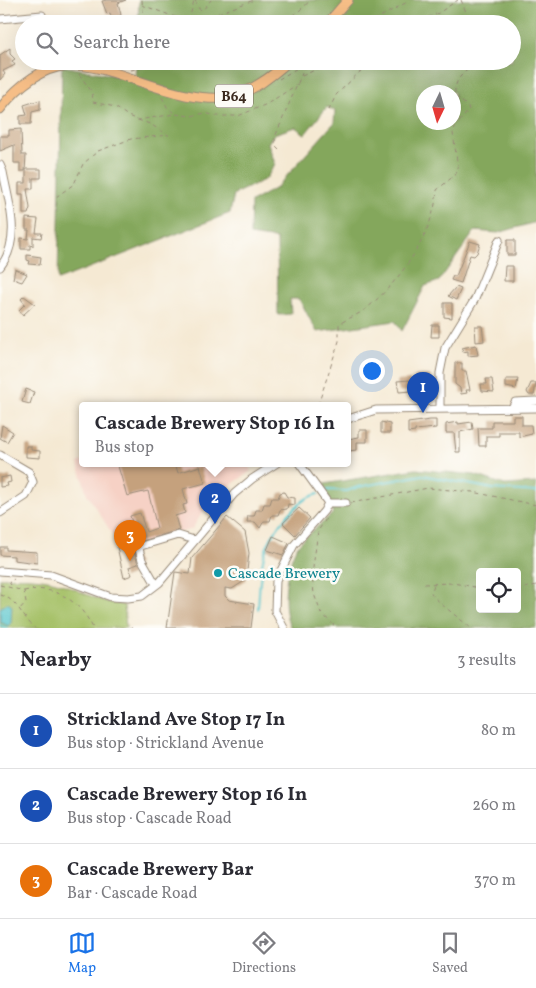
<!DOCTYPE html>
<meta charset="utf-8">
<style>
:root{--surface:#fff;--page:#f2f2f3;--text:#2b2b33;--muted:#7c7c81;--line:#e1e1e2;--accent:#1a73e8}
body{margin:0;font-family:Vollkorn,serif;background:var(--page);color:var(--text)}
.controls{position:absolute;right:15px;bottom:15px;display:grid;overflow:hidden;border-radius:5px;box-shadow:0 5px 20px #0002}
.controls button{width:45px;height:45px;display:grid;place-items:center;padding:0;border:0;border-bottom:1px solid var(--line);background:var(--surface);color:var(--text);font:25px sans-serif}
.compass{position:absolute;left:416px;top:85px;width:45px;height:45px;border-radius:50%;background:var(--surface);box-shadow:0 5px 20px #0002;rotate:185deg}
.you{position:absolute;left:371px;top:370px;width:18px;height:18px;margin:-12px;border:4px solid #fff;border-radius:50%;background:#1a73e8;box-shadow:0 0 0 8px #1a73e833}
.badge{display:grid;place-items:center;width:32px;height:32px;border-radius:50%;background:var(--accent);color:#fff;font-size:16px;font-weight:700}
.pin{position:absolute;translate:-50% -41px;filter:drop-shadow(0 1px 2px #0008)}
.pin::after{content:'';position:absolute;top:26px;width:18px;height:15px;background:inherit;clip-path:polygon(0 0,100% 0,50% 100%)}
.popup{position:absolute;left:79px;top:402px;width:272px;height:65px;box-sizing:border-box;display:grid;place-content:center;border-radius:5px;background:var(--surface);filter:drop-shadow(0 1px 4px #0005);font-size:16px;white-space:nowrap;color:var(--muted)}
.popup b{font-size:19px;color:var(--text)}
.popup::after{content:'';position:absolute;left:50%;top:100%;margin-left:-10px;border:10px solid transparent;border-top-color:var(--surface)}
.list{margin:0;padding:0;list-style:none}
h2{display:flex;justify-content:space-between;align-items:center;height:65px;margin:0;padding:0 20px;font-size:21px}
h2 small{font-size:16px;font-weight:400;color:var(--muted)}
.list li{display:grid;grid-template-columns:32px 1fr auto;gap:15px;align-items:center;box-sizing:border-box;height:75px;padding:0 20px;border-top:1px solid var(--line)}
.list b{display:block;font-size:19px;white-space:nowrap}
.list p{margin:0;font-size:16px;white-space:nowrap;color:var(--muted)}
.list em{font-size:16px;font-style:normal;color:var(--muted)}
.icon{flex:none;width:28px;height:28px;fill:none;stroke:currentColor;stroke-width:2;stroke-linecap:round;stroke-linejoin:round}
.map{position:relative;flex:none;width:536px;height:628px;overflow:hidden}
.search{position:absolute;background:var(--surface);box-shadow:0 5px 20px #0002;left:15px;right:15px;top:15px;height:55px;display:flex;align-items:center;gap:12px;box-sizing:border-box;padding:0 18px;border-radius:28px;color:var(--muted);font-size:19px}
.sheet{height:290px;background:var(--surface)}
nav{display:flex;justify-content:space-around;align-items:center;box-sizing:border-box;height:70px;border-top:1px solid var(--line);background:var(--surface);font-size:14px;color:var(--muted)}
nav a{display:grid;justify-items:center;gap:2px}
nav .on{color:var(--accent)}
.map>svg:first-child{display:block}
.built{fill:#f6d1c5}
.green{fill:#a6c167;stroke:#707642}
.forest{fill:#84a75c;stroke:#60683d;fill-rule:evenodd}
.water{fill:#59c6cd;stroke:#4a7876}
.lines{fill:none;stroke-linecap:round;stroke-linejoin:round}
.stream{stroke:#59c6cd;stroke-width:2}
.building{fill:#c5a17d}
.minor-casing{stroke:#988a78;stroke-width:9}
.major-casing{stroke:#988a78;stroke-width:11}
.path{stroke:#988a78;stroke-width:1;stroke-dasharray:4 4;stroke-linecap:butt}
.minor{stroke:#fff;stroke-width:7}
.major{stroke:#f6be87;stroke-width:9}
.culture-dot{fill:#0f9aa8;stroke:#fdfcf7;stroke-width:2}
.labels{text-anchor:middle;stroke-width:5;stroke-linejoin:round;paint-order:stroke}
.shield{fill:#fdfcf7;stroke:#75695f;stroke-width:1}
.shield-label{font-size:14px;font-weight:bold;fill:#3b2a1e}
.culture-label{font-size:15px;fill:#0d838f;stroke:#fdfcf7;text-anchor:start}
</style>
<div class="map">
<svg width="536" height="628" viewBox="0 0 536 628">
<rect width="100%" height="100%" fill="#fdfcf7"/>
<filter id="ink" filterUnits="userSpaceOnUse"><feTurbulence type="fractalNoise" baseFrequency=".02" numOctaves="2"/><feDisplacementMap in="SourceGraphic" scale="10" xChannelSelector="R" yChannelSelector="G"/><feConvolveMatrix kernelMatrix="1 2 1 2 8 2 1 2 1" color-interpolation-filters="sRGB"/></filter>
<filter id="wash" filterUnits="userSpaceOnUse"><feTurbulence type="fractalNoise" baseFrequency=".0096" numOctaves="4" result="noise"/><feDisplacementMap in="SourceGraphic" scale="20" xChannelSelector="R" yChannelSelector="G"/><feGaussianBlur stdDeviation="1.12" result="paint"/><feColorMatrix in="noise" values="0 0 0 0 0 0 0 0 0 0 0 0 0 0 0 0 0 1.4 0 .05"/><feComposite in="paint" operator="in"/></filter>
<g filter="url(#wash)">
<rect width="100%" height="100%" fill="#f5e9d3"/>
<path class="built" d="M82 461V463H247L251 471 211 499 192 529 133 546 118 543 87 494 78 463Z"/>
<path class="green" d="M0 578C20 577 43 577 62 584 83 592 101 603 124 605L126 628H0Z"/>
<path class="forest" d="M139 0H536V222L498 233 475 231 439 281 425 286 402 331 395 321 317 332 299 299H290L291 314 278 315 277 239 250 235 251 202 276 188 334 123 335 111 327 107 305 134 295 127 274 134 268 143 275 164 266 179 234 194 230 213 58 280 62 66 135 79 136 61H512V24H138ZM424 92H454V122H424Z
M416 469 475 475 505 485 536 483V628H291C280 609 286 567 296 548 303 537 324 522 333 513L324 484ZM480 572H517V609H480Z"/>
<path class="water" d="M8 603 12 606 11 623 8 626 0 622V608Z"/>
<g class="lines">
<path class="stream" d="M322 492 329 490 347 491 358 487 422 475 493 489 536 492
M258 609C261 567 259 545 290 513 298 505 305 497 318 494
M0 625 7 628"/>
</g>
<g id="blocks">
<path class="building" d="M107 0H126L118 3 121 15 112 19 110 13 107 14 102 1Z
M10 48V54L15 59 12 61 15 65 3 71 5 74 0 80V55Z
M40 100V110L32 112 31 124H20V116L27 115 24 105Z
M21 129 22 155H26L25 171H20V163H14V145L0 151V136H9V130Z
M26 169H41V178H33V189H27L30 208 28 214H23V194H19V183H26Z
M26 218 38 219 36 233H42L41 238 33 237V246L30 245V249H21V238L28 239 29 230H26Z
M507 240H515V255H507Z
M470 241 480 244 477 253 474 256 470 255 461 283 451 280 453 276H456Z
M27 255 41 257 40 265 29 264 30 261 27 260Z
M505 266H513V281H504Z
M15 269 27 274 22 282 13 279Z
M456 287 461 289 456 300 448 296Z
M24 296 35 304 23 315 19 310 25 304 21 299Z
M444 303H452V318L444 317Z
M432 325H439V337H431Z
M475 326H482L484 341 476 342Z
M476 345 478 355 468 356V351L463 352 462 348Z
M455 363H462V371H466L470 390H466L467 393 461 394 460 388 455 384Z
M430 375 431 382 416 384 415 376Z
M486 379H492L494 392 482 391 481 384H487Z
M506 379H518L516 389 506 387Z
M410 380 411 391 399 392 397 381Z
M531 383H536L534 395H529L527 392Z
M26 389 34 392 30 404 22 402Z
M513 416H522V425H531L532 434 519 437V432H499V436H486V446H479L478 428H492V421H513Z
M430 420H436V428L415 430V432L408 433V423Z
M381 422 390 424V433H381Z
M458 422V424L472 422 473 429 460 432V452H456L454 433H446V424Z
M2 425 13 432 7 442 0 438Z
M359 430H367V442H357V450L348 451V439L359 437Z
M26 446H31V450L40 451V458L26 457Z
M117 463H175L178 473 200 466 205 483 183 489 187 504 183 505 185 513 175 516 179 530 132 544 138 564 129 567 132 575 124 578 117 547 125 543 124 538 136 534 130 516 140 513 146 532 157 528 148 491 127 496Z
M10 476 11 482 7 483 8 486 0 487V478Z
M284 492 287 497 295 498V505L288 504 287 509 280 510 278 515H272L270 521H264L260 528 255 522H247L248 516H254L256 510H262L264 504H270L272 498H278L280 493Z
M299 508 310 518 295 535 283 523Z
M227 517 245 532 249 553 246 580 232 589 225 588V596L229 600 254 604 251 628H167L175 572 190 574 192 558Z
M273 536 289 543 283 555 267 550Z
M0 547H6V550L37 552V563L14 560V556L0 555Z"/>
</g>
</g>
<g filter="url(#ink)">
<use href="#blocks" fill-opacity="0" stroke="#988a78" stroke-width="1"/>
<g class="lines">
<g class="minor-casing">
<path id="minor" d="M0 19 42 15
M0 165 3 172C9 204 22 239 0 267
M440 408V373L445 348 475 299 499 240
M512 408 515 402 536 401
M348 419 376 410 536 408
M0 455 29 472 33 482 26 496 0 513
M328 503H346
M0 571 51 575 111 597 128 598 142 596 159 583 234 494 252 479 277 463
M154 581 142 560 139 549 141 546 178 535 194 540
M284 628 275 611 276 580 294 545 324 511 328 503 299 463"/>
</g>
<g class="major-casing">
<path id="major" d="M327 24 348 0
M0 109C62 30 110 79 186 95 201 98 216 100 231 97 253 91 272 76 289 61"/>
</g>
<path class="path" d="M142 0 144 24
M195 0 199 9 203 10 211 0
M461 0 471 24
M142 5 186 21 205 18 254 0
M45 20 48 24
M189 21 194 0
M279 24 299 11 311 0
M367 24 411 0
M413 24 436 14
M422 24 458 0
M182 61 189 62
M131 70 156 64 197 61
M79 74 92 92 93 102 115 107 128 116 138 120 175 114 191 116 205 113 216 116H238L267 104 298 84
M302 76 334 61
M279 79 309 61
M162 97 167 107 175 114
M329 110 336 95 371 61
M138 120 150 124 168 135
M279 149 275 145V137L303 71 304 68 300 66
M56 197 74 184 83 164 98 151 131 139 169 135
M318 405 339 341V324C347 319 355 316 363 311 398 285 434 234 437 190L456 174 458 168 453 133 455 127 469 110 468 106 455 97C453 77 466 71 480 61
M351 503 428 488 473 492 536 505
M326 519 318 531 312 575 314 594 321 613 337 628
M424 584 453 583 480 588
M0 585 24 591 26 602 19 610
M11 585 9 582 14 579
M434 585 431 593 440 603 471 628
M517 590 536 585
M24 591C55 584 80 601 93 628
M0 595C17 598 22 618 35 628
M122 628H133"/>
<use href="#minor" class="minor"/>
<use href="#major" class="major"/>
</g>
</g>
<circle class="culture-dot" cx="218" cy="573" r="5"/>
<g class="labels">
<rect class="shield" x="215" y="84.5" width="38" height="23" rx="4"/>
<g class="shield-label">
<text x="234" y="101">B64</text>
</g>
<g class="culture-label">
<text x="228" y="578">Cascade Brewery</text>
</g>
</g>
</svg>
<div class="controls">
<button><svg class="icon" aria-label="locate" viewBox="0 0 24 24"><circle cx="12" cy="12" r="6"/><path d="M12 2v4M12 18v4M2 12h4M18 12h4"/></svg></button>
</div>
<svg class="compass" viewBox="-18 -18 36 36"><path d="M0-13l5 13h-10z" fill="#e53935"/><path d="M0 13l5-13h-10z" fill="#7c7c81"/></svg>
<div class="you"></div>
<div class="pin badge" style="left:423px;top:413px;background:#1a4fb4">1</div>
<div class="pin badge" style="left:215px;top:524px;background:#1a4fb4">2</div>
<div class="popup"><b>Cascade Brewery Stop 16 In</b>Bus stop</div>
<div class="pin badge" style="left:130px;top:561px;background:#e8710a">3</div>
<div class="search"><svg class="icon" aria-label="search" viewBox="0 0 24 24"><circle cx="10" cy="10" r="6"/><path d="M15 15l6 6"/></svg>Search here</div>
</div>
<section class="sheet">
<h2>Nearby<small>3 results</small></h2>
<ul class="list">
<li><span class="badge" style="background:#1a4fb4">1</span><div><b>Strickland Ave Stop 17 In</b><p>Bus stop · Strickland Avenue</p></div><em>80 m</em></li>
<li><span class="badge" style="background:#1a4fb4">2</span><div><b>Cascade Brewery Stop 16 In</b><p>Bus stop · Cascade Road</p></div><em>260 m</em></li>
<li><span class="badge" style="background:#e8710a">3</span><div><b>Cascade Brewery Bar</b><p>Bar · Cascade Road</p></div><em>370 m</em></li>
</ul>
</section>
<nav>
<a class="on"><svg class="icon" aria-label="map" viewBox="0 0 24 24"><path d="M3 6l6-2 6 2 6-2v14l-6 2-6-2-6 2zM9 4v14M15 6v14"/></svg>Map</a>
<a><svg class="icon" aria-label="directions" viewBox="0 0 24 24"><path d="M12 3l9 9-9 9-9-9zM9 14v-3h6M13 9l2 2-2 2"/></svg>Directions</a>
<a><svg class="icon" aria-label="saved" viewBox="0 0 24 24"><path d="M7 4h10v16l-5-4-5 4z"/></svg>Saved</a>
</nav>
